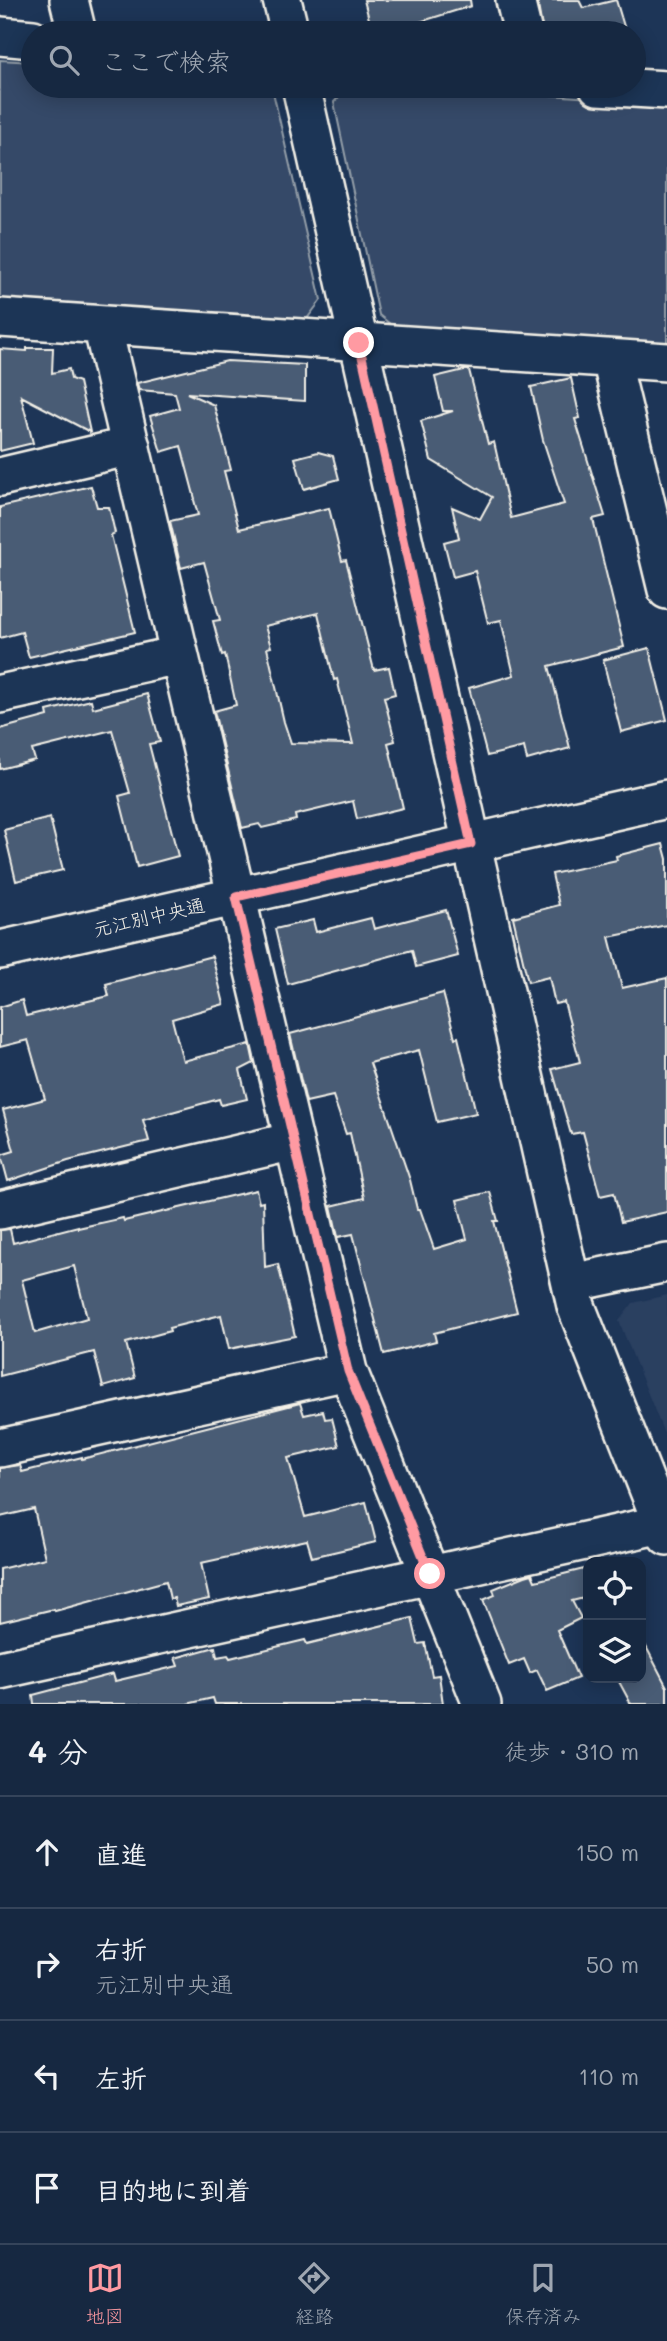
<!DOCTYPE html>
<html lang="ja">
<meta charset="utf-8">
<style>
:root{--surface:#162841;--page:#23344c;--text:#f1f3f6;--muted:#9ea6b1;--line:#35445a;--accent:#ff9aa2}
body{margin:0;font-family:Mali,"Klee One",sans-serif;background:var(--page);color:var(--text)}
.controls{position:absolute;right:21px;bottom:21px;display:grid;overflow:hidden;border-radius:14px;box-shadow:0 4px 18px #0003}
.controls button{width:63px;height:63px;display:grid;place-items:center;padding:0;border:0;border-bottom:2px solid var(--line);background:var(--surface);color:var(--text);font:35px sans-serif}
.stop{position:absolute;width:21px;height:21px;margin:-16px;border:5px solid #ff9aa2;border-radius:50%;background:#fff}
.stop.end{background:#ff9aa2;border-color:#fff;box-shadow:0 2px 7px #0008}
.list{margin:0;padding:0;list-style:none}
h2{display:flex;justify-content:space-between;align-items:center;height:91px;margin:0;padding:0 28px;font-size:30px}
h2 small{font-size:23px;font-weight:400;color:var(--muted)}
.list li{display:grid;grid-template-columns:46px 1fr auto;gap:21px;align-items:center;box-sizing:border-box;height:112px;padding:0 28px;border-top:2px solid var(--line)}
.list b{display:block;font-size:26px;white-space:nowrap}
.list p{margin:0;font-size:23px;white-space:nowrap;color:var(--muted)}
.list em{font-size:23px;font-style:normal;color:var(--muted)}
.icon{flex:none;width:38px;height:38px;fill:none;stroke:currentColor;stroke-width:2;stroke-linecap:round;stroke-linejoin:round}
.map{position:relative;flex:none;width:667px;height:1704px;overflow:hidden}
.search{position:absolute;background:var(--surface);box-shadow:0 4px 18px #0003;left:21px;right:21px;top:21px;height:77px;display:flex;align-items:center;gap:18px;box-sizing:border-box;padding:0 24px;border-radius:38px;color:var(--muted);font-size:26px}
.sheet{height:539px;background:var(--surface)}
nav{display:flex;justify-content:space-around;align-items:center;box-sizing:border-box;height:98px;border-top:2px solid var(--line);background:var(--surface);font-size:19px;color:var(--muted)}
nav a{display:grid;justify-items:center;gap:4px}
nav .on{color:var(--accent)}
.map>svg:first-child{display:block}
.built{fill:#2a4060}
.green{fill:#354a67;stroke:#949ea8;stroke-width:2}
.building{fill:#485b74;stroke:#f4f1e8;stroke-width:2;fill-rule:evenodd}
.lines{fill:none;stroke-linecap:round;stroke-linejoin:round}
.street-casing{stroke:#f4f1e8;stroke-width:42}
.street{stroke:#1d3557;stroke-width:37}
.route{stroke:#ff9aa2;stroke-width:9}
.labels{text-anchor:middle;stroke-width:6;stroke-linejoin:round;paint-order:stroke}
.street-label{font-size:19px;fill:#f4f1e8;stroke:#1d3557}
</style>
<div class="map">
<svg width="667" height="1704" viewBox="0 0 667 1704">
<rect width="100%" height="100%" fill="#1d3557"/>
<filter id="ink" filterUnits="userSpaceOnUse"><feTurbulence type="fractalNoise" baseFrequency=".0143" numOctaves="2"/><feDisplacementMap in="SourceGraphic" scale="14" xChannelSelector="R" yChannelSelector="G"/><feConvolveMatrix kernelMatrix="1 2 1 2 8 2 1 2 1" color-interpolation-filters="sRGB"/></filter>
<g filter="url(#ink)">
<path class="built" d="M667 1295V1441L619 1321 633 1303Z"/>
<path class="green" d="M0 60 33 62V86H267L273 92 321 300 303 324 0 302Z
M350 86H414L667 103V352L401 333 379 315 334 102Z"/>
<path class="building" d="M364 0H470L471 6 384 33 382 25 371 27Z
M537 0H579L583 8 616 0 626 33H543Z
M27 348H53L52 373 69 369 71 379 79 382 90 432 21 396 33 443 0 451V349L27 351Z
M227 361 305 365V401L187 393 214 405 231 470 224 471 239 529 329 508 342 561 346 560 374 670 389 667 395 694 384 697 395 741 388 743 403 808 357 819 353 801 295 815 296 820 262 828 259 824 242 828 214 711 236 705 225 654 222 655 213 621 220 620 204 562 181 568 170 521 198 515 194 500 195 499 181 446 161 452 150 416 179 408 175 393 139 390 137 383ZM318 613 334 680 337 679 353 744 291 743 284 722 267 648 271 647 265 626Z
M464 370H469L488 444 494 442 511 518 564 504 543 440 531 387 571 378 580 418 575 419 605 516 593 519 624 647 549 666 570 748 527 760 524 747 487 756 469 688 514 675 501 620 488 623 475 571 453 577 444 542 459 538 452 507 480 519 492 497 431 460 421 421 453 411H443L435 377Z
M318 452 333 456 339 479 304 489 295 458Z
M91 486 97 507H109L115 533 111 535 135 632 29 657 22 632 0 638V507Z
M649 648 667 720 621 732 603 660Z
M147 694 160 742 149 744 178 856 137 867 119 796 130 793 112 730 32 750 35 760 0 769V729L48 716 47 711 91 700 93 708Z
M50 818 63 870 16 881 4 830Z
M663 844 667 859V925L609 937 622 988 667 978V1212L621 1222 614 1193 600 1196 583 1132 571 1134 552 1069 580 1062 564 1002 555 1004 549 977 528 982 513 917 559 905 552 874 617 860 616 856Z
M446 910 458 956 416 967 412 950 288 984 275 929 313 920 316 932 371 918 374 929Z
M212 956 224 1004 172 1019 183 1061 250 1044 254 1063 240 1070 247 1099 221 1105 219 1099 143 1120 149 1141 68 1161 8 1181 1 1155 14 1151 3 1110 45 1099 28 1040 0 1047V1007L22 1000 26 1016 109 996 106 984Z
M443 993 455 1038 458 1037 476 1113 437 1122 419 1050 370 1063 410 1180 417 1209H420L434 1249 467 1239 457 1200 490 1192 498 1221H494L517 1312 434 1333 436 1341 384 1354 353 1234 338 1237 331 1206 364 1198 350 1133 346 1134 333 1096 306 1102 290 1034Z
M256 1190 259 1203 263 1202 265 1267 278 1264 295 1336 229 1349 221 1315 169 1328 170 1331 126 1343 135 1378 103 1387 94 1352 0 1376V1230L10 1229 13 1243 78 1226V1228L123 1218 124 1221ZM74 1266 87 1318 35 1333 22 1280Z
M300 1403 304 1415 323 1411 325 1419 332 1418 339 1446 288 1458 305 1517 366 1502 376 1542 312 1557 307 1540 201 1563 209 1599 176 1606 174 1598 170 1599 166 1581 55 1611 54 1609 0 1622V1569L45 1558 34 1509 0 1517V1468L20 1465 22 1472 82 1457V1459Z
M588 1568V1597L572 1601 581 1618 557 1630 578 1678 547 1691 537 1670 530 1673 524 1659 509 1665 483 1600 495 1595 493 1589 525 1576 532 1574 535 1581Z
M412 1618 418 1644 425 1643 432 1676 439 1675 443 1704H215L213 1698 187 1704H34L33 1695 113 1674 115 1681 178 1666 175 1658 215 1647 217 1657 228 1655 230 1658 305 1640 307 1644Z
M641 1637 667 1687V1704H631L617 1678H641Z"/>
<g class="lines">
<g class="street-casing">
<path id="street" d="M69 0 77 33
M282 0 290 33
M515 0 523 33
M0 36 33 39
M301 86 576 1306 667 1536
M598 86 667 90
M0 318 667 362
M102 325 348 1371 482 1704
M611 359 667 590
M0 477 131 446
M0 694 179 655
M0 950 667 799
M0 1210 294 1141
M571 1283 667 1263
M0 1448 348 1371
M0 1670 662 1524"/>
</g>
<use href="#street" class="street"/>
</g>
</g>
<g class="lines" filter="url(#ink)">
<path class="route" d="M359 343 471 844 236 897 348 1371 430 1574"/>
</g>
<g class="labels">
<g class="street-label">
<text transform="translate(149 917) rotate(-13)" y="7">元江別中央通</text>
</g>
</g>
</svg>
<div class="controls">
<button><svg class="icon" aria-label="locate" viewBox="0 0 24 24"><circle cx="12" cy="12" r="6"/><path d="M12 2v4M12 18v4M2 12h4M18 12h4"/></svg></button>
<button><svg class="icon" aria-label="layers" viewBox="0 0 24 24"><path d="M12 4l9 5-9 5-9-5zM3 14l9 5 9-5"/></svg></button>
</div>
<div class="stop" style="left:430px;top:1574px"></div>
<div class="stop end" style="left:359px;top:343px"></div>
<div class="search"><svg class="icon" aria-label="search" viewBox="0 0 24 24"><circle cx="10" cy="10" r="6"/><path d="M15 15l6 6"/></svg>ここで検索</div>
</div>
<section class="sheet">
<h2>4 分<small>徒歩 · 310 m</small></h2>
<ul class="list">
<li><svg class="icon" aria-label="ahead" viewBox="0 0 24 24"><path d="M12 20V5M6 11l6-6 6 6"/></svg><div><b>直進</b></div><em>150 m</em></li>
<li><svg class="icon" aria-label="right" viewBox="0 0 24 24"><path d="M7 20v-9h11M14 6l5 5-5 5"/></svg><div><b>右折</b><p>元江別中央通</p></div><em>50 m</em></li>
<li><svg class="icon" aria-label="left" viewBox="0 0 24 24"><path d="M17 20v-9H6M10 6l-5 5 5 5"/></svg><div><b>左折</b></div><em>110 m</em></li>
<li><svg class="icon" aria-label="arrive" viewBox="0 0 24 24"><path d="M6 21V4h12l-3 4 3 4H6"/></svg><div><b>目的地に到着</b></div></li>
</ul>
</section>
<nav>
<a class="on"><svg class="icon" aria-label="map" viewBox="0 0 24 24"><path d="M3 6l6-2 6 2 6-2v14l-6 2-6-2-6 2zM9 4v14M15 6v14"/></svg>地図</a>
<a><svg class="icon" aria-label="directions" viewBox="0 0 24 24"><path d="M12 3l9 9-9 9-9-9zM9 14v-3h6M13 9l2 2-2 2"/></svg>経路</a>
<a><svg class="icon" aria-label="saved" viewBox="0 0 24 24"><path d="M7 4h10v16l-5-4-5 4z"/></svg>保存済み</a>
</nav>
